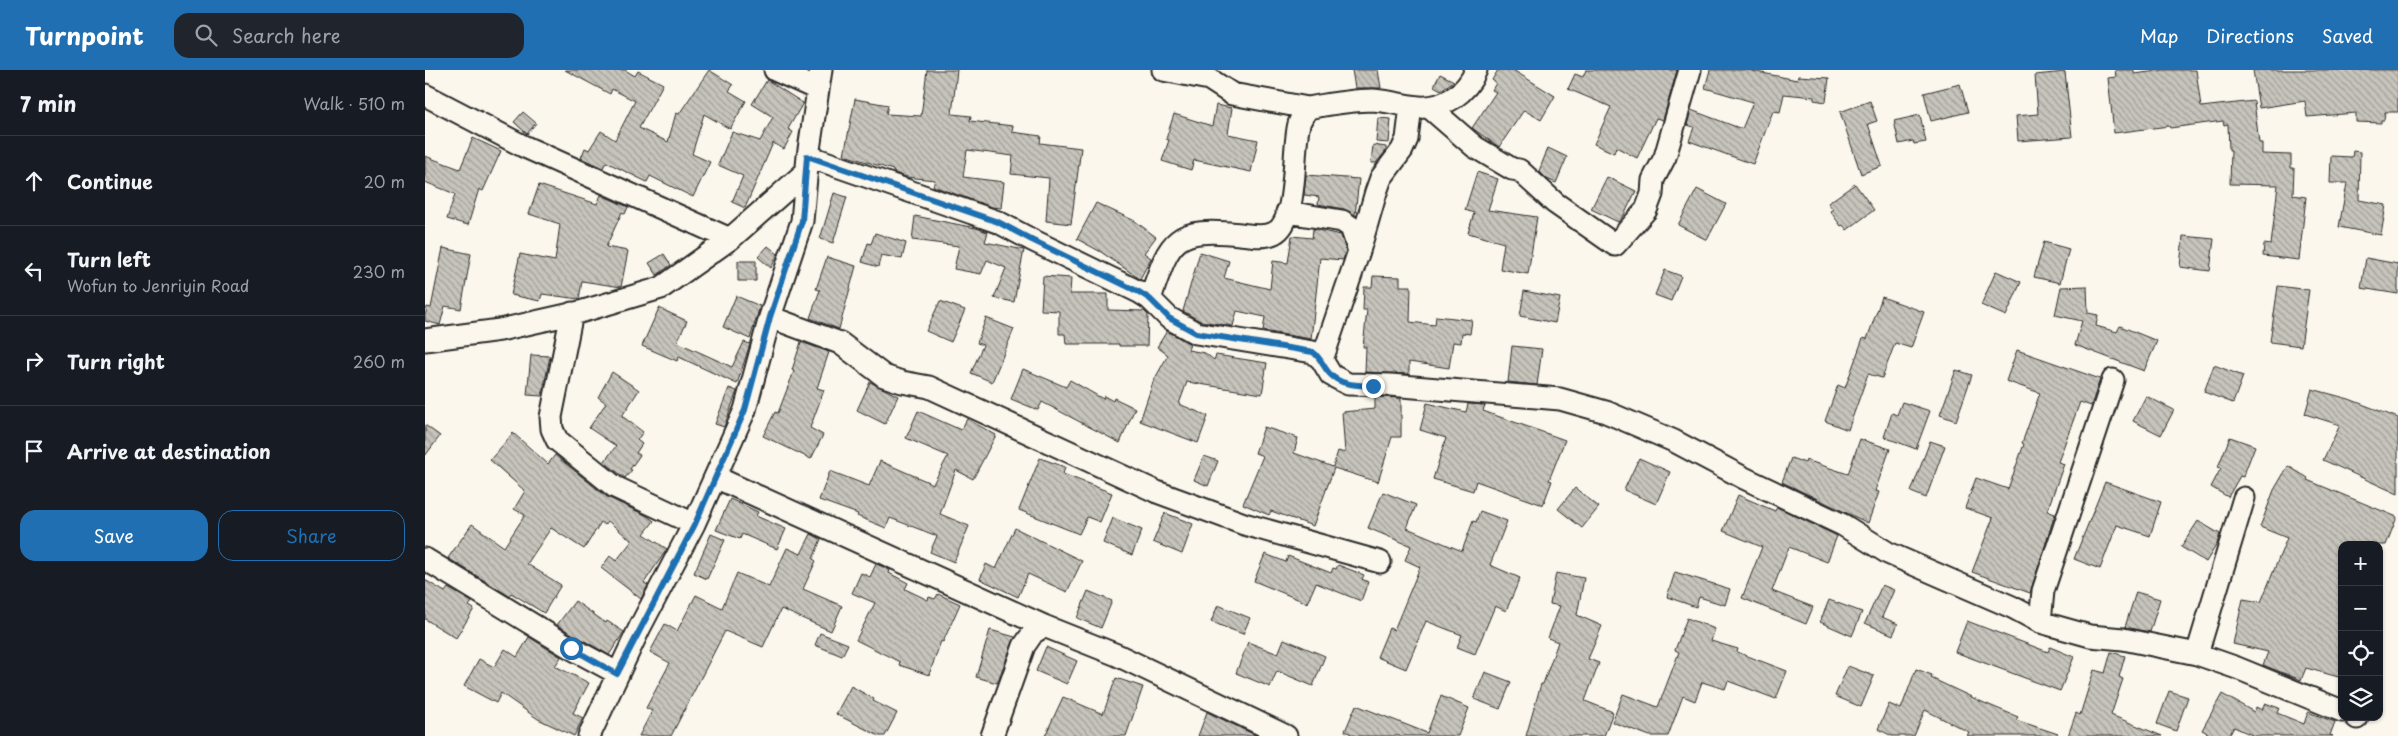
<!DOCTYPE html>
<meta charset="utf-8">
<style>
:root{--surface:#171b24;--page:#20242c;--text:#f1f3f6;--muted:#9ea1a6;--line:#363941;--accent:#1f6fb2}
body{margin:0;font-family:"Playpen Sans",sans-serif;background:var(--page);color:var(--text)}
.controls{position:absolute;right:15px;bottom:15px;display:grid;overflow:hidden;border-radius:10px;box-shadow:0 1px 4px #0004}
.controls button{width:45px;height:45px;display:grid;place-items:center;padding:0;border:0;border-bottom:1px solid var(--line);background:var(--surface);color:var(--text);font:25px sans-serif}
.stop{position:absolute;width:15px;height:15px;margin:-11px;border:4px solid #1f6fb2;border-radius:50%;background:#fff}
.stop.end{background:#1f6fb2;border-color:#fff;box-shadow:0 1px 5px #0008}
.list{margin:0;padding:0;list-style:none}
h2{display:flex;justify-content:space-between;align-items:center;height:65px;margin:0;padding:0 20px;font-size:21px}
h2 small{font-size:16px;font-weight:400;color:var(--muted)}
.list li{display:grid;grid-template-columns:32px 1fr auto;gap:15px;align-items:center;box-sizing:border-box;height:90px;padding:0 20px;border-top:1px solid var(--line)}
.list b{display:block;font-size:19px;white-space:nowrap}
.list p{margin:0;font-size:16px;white-space:nowrap;color:var(--muted)}
.list em{font-size:16px;font-style:normal;color:var(--muted)}
.actions{display:flex;gap:10px;padding:15px 20px}
.actions a{flex:1;padding:11px 0;border:1px solid var(--accent);border-radius:15px;text-align:center;font-size:18px;color:var(--accent)}
.actions .main{background:var(--accent);color:#fff}
.icon{flex:none;width:28px;height:28px;fill:none;stroke:currentColor;stroke-width:2;stroke-linecap:round;stroke-linejoin:round}
.map{position:relative;flex:none;width:1973px;height:666px;overflow:hidden}
header{display:flex;align-items:center;gap:30px;box-sizing:border-box;height:70px;padding:0 25px;background:var(--accent);color:#fff}
header strong{font-size:24px}
nav{display:flex;gap:28px;margin-inline-start:auto;font-size:18px}
.search{width:350px;height:45px;background:var(--page);display:flex;align-items:center;gap:12px;box-sizing:border-box;padding:0 18px;border-radius:15px;color:var(--muted);font-size:19px}
main{display:flex}
aside{flex:1;background:var(--surface)}
.map>svg:first-child{display:block}
.building{fill:url(#building-back-hatch);stroke:#2b2b2b}
.lines{fill:none;stroke-linecap:round;stroke-linejoin:round}
.minor-casing{stroke:#2b2b2b;stroke-width:25}
.minor{stroke:#fbf7ec;stroke-width:21}
.route{stroke:#1f6fb2;stroke-width:6}
</style>
<header>
<strong>Turnpoint</strong>
<div class="search"><svg class="icon" aria-label="search" viewBox="0 0 24 24"><circle cx="10" cy="10" r="6"/><path d="M15 15l6 6"/></svg>Search here</div>
<nav><a>Map</a><a>Directions</a><a>Saved</a></nav>
</header>
<main>
<aside>
<h2>7 min<small>Walk · 510 m</small></h2>
<ul class="list">
<li><svg class="icon" aria-label="ahead" viewBox="0 0 24 24"><path d="M12 20V5M6 11l6-6 6 6"/></svg><div><b>Continue</b></div><em>20 m</em></li>
<li><svg class="icon" aria-label="left" viewBox="0 0 24 24"><path d="M17 20v-9H6M10 6l-5 5 5 5"/></svg><div><b>Turn left</b><p>Wofun to Jenriyin Road</p></div><em>230 m</em></li>
<li><svg class="icon" aria-label="right" viewBox="0 0 24 24"><path d="M7 20v-9h11M14 6l5 5-5 5"/></svg><div><b>Turn right</b></div><em>260 m</em></li>
<li><svg class="icon" aria-label="arrive" viewBox="0 0 24 24"><path d="M6 21V4h12l-3 4 3 4H6"/></svg><div><b>Arrive at destination</b></div></li>
</ul>
<div class="actions"><a class="main">Save</a><a>Share</a></div>
</aside>
<div class="map">
<svg width="1973" height="666" viewBox="0 0 1973 666">
<defs>
<pattern id="building-back-hatch" width="6" height="6" patternUnits="userSpaceOnUse" patternTransform="scale(1.25)"><rect width="6" height="6" fill="#c7c4bc"/><path d="M-1 5l2 2M0 0l6 6M5-1l2 2" fill="none" stroke="#a29f99"/></pattern>
</defs>
<rect width="100%" height="100%" fill="#fbf7ec"/>
<filter id="ink" filterUnits="userSpaceOnUse"><feTurbulence type="fractalNoise" baseFrequency=".02" numOctaves="2"/><feDisplacementMap in="SourceGraphic" scale="10" xChannelSelector="R" yChannelSelector="G"/><feConvolveMatrix kernelMatrix="1 2 1 2 8 2 1 2 1" color-interpolation-filters="sRGB"/></filter>
<g filter="url(#ink)">
<path class="building" d="M140 0H200L210 6 213 1 238 14 214 58 243 72 251 43 254 44 284 0 308 15 304 21 321 31 305 59 279 44 267 84 285 92 268 127 225 106 222 112 181 92 178 98 156 88 160 78 164 80 176 61 190 70 210 31 187 19 185 24Z
M502 0H532L527 44 546 46 545 51 588 56 587 62 616 66 615 73 656 78 646 154 621 151 624 108 586 104 588 86 542 80 538 107 579 112 576 138 567 137 508 116 510 110 481 107 468 102V100L419 85 430 29 463 35 461 44 496 46Z
M927 0H953L956 18H930Z
M1073 0H1088L1130 26 1116 50 1099 40 1074 77 1047 58 1071 22 1067 20 1071 13 1067 10Z
M1161 0H1252L1238 50 1231 48 1212 88 1191 77 1189 83 1169 74 1186 37 1143 19 1150 4 1158 7Z
M1285 0H1322L1372 10 1373 6 1404 8 1401 32 1389 30V27L1359 24 1355 42 1348 41 1328 94 1264 71 1269 57 1262 55 1266 40 1317 59 1328 32 1280 18Z
M1690 0H1709V4L1740 0H1771L1776 37 1829 31 1834 73H1837V84L1866 85V98H1869L1868 125 1881 127 1874 190 1838 186 1839 174 1846 175 1853 115 1805 114 1806 80H1804L1803 54 1799 55 1798 51 1745 58 1744 56 1689 63 1683 8 1691 7Z
M1828 0H1973V42H1960L1959 50H1956V53L1931 52V43L1882 47 1880 31 1834 38Z
M1640 2 1647 67 1593 71 1591 46 1613 44 1610 5Z
M1015 4 1029 11 1016 20 1009 16Z
M342 10 378 33 363 59 368 62 359 79 348 73 320 138 307 132 318 106 293 95 307 62 335 71 348 47 327 34Z
M1535 14 1543 42 1506 51 1499 23Z
M1445 31 1452 51 1443 54 1457 96 1436 104 1415 42Z
M791 35 807 38 803 64 833 70 826 102 769 90 766 100 737 91 744 70 741 69 749 44 787 56Z
M98 42 111 53 102 64 89 52Z
M1495 45 1501 72 1489 74 1488 71 1474 74 1469 51Z
M953 48 966 49 964 73 951 72Z
M48 68 76 81 58 121 54 119 43 155 22 149 30 124 0 112V86L35 99Z
M948 75 961 77V81L951 93H946Z
M1123 78 1142 87 1131 113 1122 109 1114 101Z
M1928 81 1935 82 1934 130 1961 135 1956 165 1914 157 1922 113H1905L1906 86 1927 87Z
M1052 102 1073 109 1063 140 1112 147 1103 204 1075 199 1079 173 1043 163 1049 143 1040 140Z
M881 105 934 109 930 145 919 139 893 134 894 127 879 125Z
M1182 107 1211 121 1199 145 1193 152 1166 139Z
M1430 114 1449 140 1422 160 1418 155 1416 156 1405 141 1408 139 1403 133Z
M114 115 172 134 176 125 203 137 200 144 197 142 181 177 203 181 196 217 157 211 154 229 117 224 115 231 86 225 95 184 130 191 135 154 104 144Z
M1272 119 1301 134 1282 170 1253 155Z
M409 123 422 127 408 173 395 169Z
M671 133 710 151 731 167 719 183 726 188 715 209 676 182 652 169Z
M490 146 551 158 563 162 560 172 599 180 589 232 569 228 581 198 562 190 556 204 529 199 534 176 487 170Z
M888 159 916 165 921 181 918 190 895 188 886 269 838 261 840 247 812 241 808 256 775 251 758 241 775 182 804 191 799 208 845 219 848 191 863 193 867 166 887 168Z
M450 163 481 173 477 189 456 185 453 197 437 192 443 173 446 174Z
M1758 166 1789 169 1785 201 1755 197Z
M1619 172 1644 179 1635 213 1609 207Z
M343 176 353 184 346 198 333 187Z
M18 178 46 184 36 239 20 236 15 255 0 251V246L2 237 6 238Z
M239 184 246 195 232 205 224 193Z
M402 187 431 196 414 259 385 248 395 220 391 219Z
M1941 188 1973 194V224L1936 218Z
M313 191H331V211H313Z
M1240 200 1256 206 1246 231 1230 225Z
M1571 201 1596 212 1581 246 1556 235Z
M618 206 646 208 645 224H683V240L719 241 723 245 722 276H694V274H641L640 264H634V241L616 240Z
M948 206 975 207V216H986L985 252 1010 255 1011 246 1047 250 1045 264 1037 263 1036 273 1028 272 1024 298 984 292V304L940 302 941 277H938L942 240H938L939 217H947Z
M1662 216 1663 243 1673 245 1671 256 1692 262 1695 256 1732 271 1719 301 1650 275 1657 251 1630 245 1636 217Z
M1853 216 1884 220 1876 276 1845 272Z
M1099 221 1135 228 1130 253 1095 246Z
M311 226 335 236 325 269 298 257Z
M1457 227 1499 242 1486 278 1470 273 1457 308 1443 304 1423 360 1400 351 1413 315 1420 318 1438 268 1442 269Z
M515 231 540 240 526 272 501 261Z
M234 238 262 251 252 272 307 297 319 272 325 274 312 314 254 287 252 291 217 276Z
M561 248 589 259 567 312 546 303 558 275 552 273Z
M742 261 765 274 763 280 780 283 789 290 791 285 842 293 837 324 762 312 754 334 783 346 773 373 715 351 728 312 743 285 732 277Z
M376 272 404 282 392 318 399 320 385 358 398 365 386 389 338 366 350 342 353 343 369 301 367 300Z
M1087 276 1117 279 1112 315 1083 312Z
M1592 280 1675 309 1666 336 1655 332 1633 392 1639 394 1622 441 1630 444 1605 523 1547 502 1568 448 1540 438 1551 408 1583 419 1599 374 1597 373 1615 323 1581 311Z
M106 285 125 286 117 326 102 325Z
M1789 295 1818 306 1808 333 1779 322Z
M598 299 641 317 645 310 678 329 679 326 688 331 689 328 710 338 695 373 617 332 613 340 586 329Z
M1531 300 1547 305 1531 351 1515 345Z
M187 302 214 320 197 346 218 362 212 370 217 374 211 383 215 385 205 399 207 400 200 408 179 392 191 376 164 358 181 333 173 327Z
M445 312 473 326 460 354 432 340Z
M304 318 312 321 299 357 290 354Z
M1887 319 1924 329 1973 348V424L1898 390 1915 355 1880 344Z
M1721 326 1749 340 1736 365 1708 351Z
M950 327 976 328V367H967L953 412 909 398 888 456 846 441 844 445 818 434 838 386 830 383 839 357 873 368 869 383 908 397 913 381 920 383 917 342 950 339Z
M1477 332 1505 341 1491 379 1459 367 1467 343 1472 345Z
M1002 333 1041 342 1043 334 1060 335 1058 341 1140 370 1124 410 1127 411 1118 435 1051 411 1048 421 1008 409 1021 368 995 360Z
M493 341 536 360 542 349 571 365 548 409 531 400 515 444 544 456 529 492 505 482 512 466 465 448 461 458 432 446 433 444 394 430 405 401 444 416 455 391 508 414 523 386 481 368Z
M0 355 15 366 0 386Z
M88 363 123 394 130 385 182 427 222 446 229 451 219 464 242 479 219 513 223 515 216 529 176 498 185 486 191 491 207 471 183 451 180 455 176 452 159 479 126 458 102 494 136 515 119 543 86 523 84 526 23 488 47 454 79 477 100 445 89 439 100 421 65 390Z
M1805 367 1830 376 1818 407 1815 406 1803 427 1786 417 1796 398 1793 397Z
M1435 369 1465 379 1450 421 1454 422 1443 453 1357 412 1366 388 1380 393 1381 390 1423 404Z
M1505 371 1520 376 1501 428 1486 422Z
M779 386 793 391 783 416 769 410Z
M615 388 640 397 638 404 687 423 675 452 662 447 654 464 594 440Z
M1214 388 1245 402 1231 434 1199 420Z
M1863 396 1883 408 1882 410 1972 447 1961 475H1917V608L1881 598 1876 610 1838 595 1843 582 1808 574 1818 529 1836 532 1862 468 1835 457 1849 420Z
M1680 412 1736 432 1725 466 1692 455 1675 499 1649 489Z
M1150 418 1174 437 1157 458 1133 439Z
M958 422 991 435 982 458 1037 481 1048 451 1051 452 1055 441 1082 451 1065 495 1095 508 1081 541 1070 536 1050 584 1032 577 1037 565 1001 551 981 599 952 587 964 558 969 560 995 497 980 490 986 476 943 458Z
M1313 425 1350 441 1352 437 1412 466 1402 492 1364 477 1347 521 1388 537 1381 554 1317 528 1337 477 1298 461Z
M305 429 333 442 331 446 361 459 352 479 317 464 315 469 291 460Z
M740 443 768 454 757 484 728 472Z
M688 448 717 460 707 485 678 473Z
M1773 451 1795 464 1792 474 1781 492 1756 477Z
M590 458 657 491 642 522 603 504 593 527 555 509 561 494 571 499Z
M286 464 300 470 282 509 269 503Z
M386 464 396 469 388 489 391 491 378 519 417 536 406 561 356 539 338 577 300 561 246 666H214L227 641 221 638 245 593 225 582 240 554 252 561 271 525 297 538 312 503 344 517 362 478 376 484Z
M840 484 861 492 863 486 906 503 908 498 911 499 913 495 939 505 937 509 943 512 936 531 891 513 882 533 829 511Z
M451 494 465 500 464 503 483 513 480 519 503 530 504 527 510 529 513 524 535 534 518 572 516 571 504 605 474 595 475 592 431 570 450 533 427 523 436 503 445 507Z
M1250 502 1305 519 1300 535 1274 527 1271 537 1242 527Z
M1131 503 1159 508 1152 545 1177 556 1163 589 1174 593 1160 631 1188 642 1179 666H1101L1116 614H1118L1133 572 1123 568 1135 536 1125 534Z
M0 510 20 522 23 518 47 532 44 536 49 539 31 568 0 549Z
M1457 515 1469 520 1457 547 1473 554 1468 565 1440 553Z
M663 521 687 531 676 558 652 548Z
M1711 522 1735 529 1725 562 1700 557Z
M1404 530 1437 542 1427 566 1395 552Z
M150 531 181 553 182 551 199 562 184 585 132 555Z
M793 535 825 548 818 564 786 552Z
M1262 548 1290 559 1286 571 1313 579 1312 582 1362 601 1351 629 1303 611 1300 619 1277 612 1270 631 1258 626 1243 666H1225L1187 652 1198 624 1233 637 1254 582 1250 580Z
M1542 551 1623 582 1625 577 1649 587 1635 621 1530 582Z
M565 560 590 567 572 613 551 607Z
M395 563 423 574 417 586 390 575Z
M104 567 136 587 130 596 164 613 148 643 158 648 149 666 113 649 76 623 71 633 39 616 54 589 69 597 80 579 92 587Z
M859 569 900 586 888 616 852 601 845 617 811 603 823 572 853 584Z
M621 577 652 591 642 614 611 601Z
M1686 582 1700 586 1694 607 1698 609 1686 645 1737 666H1643L1651 643 1655 645 1669 600 1680 603Z
M1423 596 1449 606 1436 637 1410 626Z
M1491 599 1507 605 1506 608 1557 632 1593 647 1591 650 1633 664 1632 666H1542L1544 662 1500 640 1489 666H1467L1453 659 1464 634 1476 639Z
M1060 602 1086 612 1075 639 1049 629Z
M691 608 718 617 701 666H620L638 627 678 644Z
M426 616 449 629 448 631 472 643 460 666H454L411 644Z
M1744 621 1763 627 1751 661 1732 654Z
M1797 624 1829 642 1831 637 1837 640 1840 633 1854 638 1852 643 1879 654 1883 642 1910 652 1905 665 1908 666H1829L1809 657 1804 666H1788L1777 660Z
M1016 626 1044 638 1033 666H931L920 661 931 635 1002 663Z
M782 642 832 666H773Z"/>
<g class="lines">
<g class="minor-casing">
<path id="minor" d="M350 0 392 19
M738 0 784 9 807 24 883 38
M0 25 98 76 305 169
M1004 37 1050 77 1087 99 1094 100 1130 133 1190 175 1221 140 1227 124 1228 110 1240 87 1265 0
M383 86 573 152 607 170 714 222 725 229 744 248 771 263 888 282 897 290 906 305 923 314 965 315 1135 329 1181 342 1249 371 1319 408 1418 455 1463 483 1587 537 1615 552 1665 566 1698 569 1772 584 1812 598 1917 641
M862 142 917 151 926 157 934 181
M725 229C745 170 747 157 815 164 825 165 839 168 849 163 874 151 867 78 874 54 875 49 880 43 883 38 905 34 926 30 948 30 964 31 979 36 994 37 1019 39 1042 23 1051 0
M147 243 126 347 127 359 132 370 190 417 269 454
M345 247 415 273 459 306 477 312 504 317 732 422 819 454 955 492
M0 270 75 260 155 242 236 218 305 169 381 102
M897 290 934 181 951 122 956 108 977 80 982 69 986 36
M290 407 619 556 692 585 861 666
M0 489 146 578 192 603
M1615 552 1618 521 1688 310
M1772 584 1819 428
M1931 647 1932 648
M164 666 215 557 269 454 320 340 345 247 377 151 383 86 396 0
M567 666 599 576 608 563 619 556"/>
</g>
<use href="#minor" class="minor"/>
</g>
</g>
<g class="lines" filter="url(#ink)">
<path class="route" d="M146 578 192 604 270 454 320 340 345 247 377 151 382 86 573 152 607 170 714 222 725 229 744 248 771 263 888 282C897 289 898 297 905 304 916 316 934 315 948 316"/>
</g>
</svg>
<div class="controls">
<button>+</button>
<button>−</button>
<button><svg class="icon" aria-label="locate" viewBox="0 0 24 24"><circle cx="12" cy="12" r="6"/><path d="M12 2v4M12 18v4M2 12h4M18 12h4"/></svg></button>
<button><svg class="icon" aria-label="layers" viewBox="0 0 24 24"><path d="M12 4l9 5-9 5-9-5zM3 14l9 5 9-5"/></svg></button>
</div>
<div class="stop" style="left:146px;top:578px"></div>
<div class="stop end" style="left:948px;top:316px"></div>
</div>
</main>
